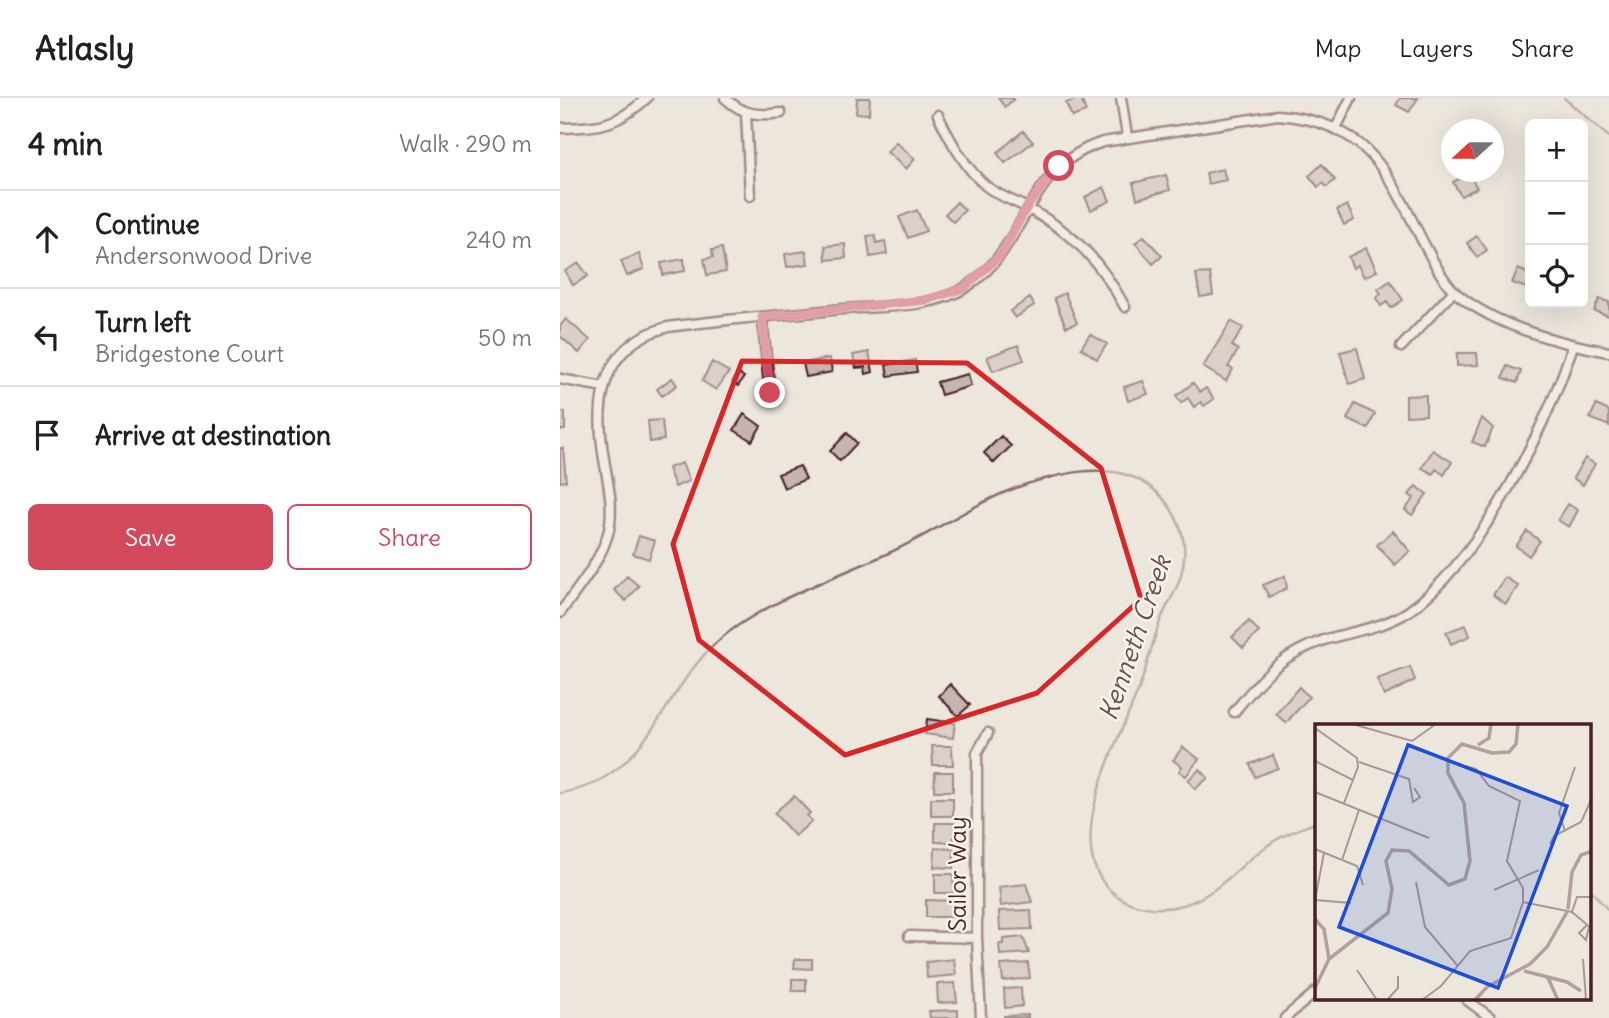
<!DOCTYPE html>
<meta charset="utf-8">
<style>
:root{--surface:#fff;--page:#f6f6f6;--text:#202124;--muted:#757577;--line:#e0e0e0;--accent:#d1495b}
body{margin:0;font-family:Delius,sans-serif;background:var(--page);color:var(--text)}
.controls{position:absolute;right:21px;top:21px;display:grid;overflow:hidden;border-radius:10px;box-shadow:0 7px 28px #0002}
.controls button{width:63px;height:63px;display:grid;place-items:center;padding:0;border:0;border-bottom:2px solid var(--line);background:var(--surface);color:var(--text);font:35px sans-serif}
.compass{position:absolute;left:881px;top:21px;width:63px;height:63px;border-radius:50%;background:var(--surface);box-shadow:0 7px 28px #0002;rotate:249deg}
.stop{position:absolute;width:21px;height:21px;margin:-16px;border:5px solid #d1495b;border-radius:50%;background:#fff}
.stop.end{background:#d1495b;border-color:#fff;box-shadow:0 2px 7px #0008}
.list{margin:0;padding:0;list-style:none}
h2{display:flex;justify-content:space-between;align-items:center;height:91px;margin:0;padding:0 28px;font-size:30px}
h2 small{font-size:23px;font-weight:400;color:var(--muted)}
.list li{display:grid;grid-template-columns:46px 1fr auto;gap:21px;align-items:center;box-sizing:border-box;height:98px;padding:0 28px;border-top:2px solid var(--line)}
.list b{display:block;font-size:26px;white-space:nowrap}
.list p{margin:0;font-size:23px;white-space:nowrap;color:var(--muted)}
.list em{font-size:23px;font-style:normal;color:var(--muted)}
.actions{display:flex;gap:14px;padding:21px 28px}
.actions a{flex:1;padding:16px 0;border:2px solid var(--accent);border-radius:10px;text-align:center;font-size:24px;color:var(--accent)}
.actions .main{background:var(--accent);color:#fff}
.icon{flex:none;width:38px;height:38px;fill:none;stroke:currentColor;stroke-width:2;stroke-linecap:round;stroke-linejoin:round}
.map{position:relative;flex:none;width:1049px;height:920px;overflow:hidden}
header{display:flex;align-items:center;gap:42px;box-sizing:border-box;height:98px;padding:0 35px;background:var(--surface);border-bottom:2px solid var(--line)}
header strong{font-size:33px}
nav{display:flex;gap:38px;margin-inline-start:auto;font-size:24px}
main{display:flex}
aside{flex:1;background:var(--surface)}
.map>svg:first-child{display:block}
.lines{fill:none;stroke-linecap:round;stroke-linejoin:round}
.stream{stroke:#896c6f;stroke-width:2.5}
.building{fill:#c4b5b0;stroke:#4a1f2b;stroke-width:2}
.minor-casing{stroke:#4a1f2b;stroke-width:13}
.minor{stroke:#f7f3e8;stroke-width:8}
.route{stroke:#d1495b;stroke-width:9}
.marked{fill:none;stroke:#d62828;stroke-width:5;stroke-linejoin:round}
.labels{text-anchor:middle;stroke-width:5;stroke-linejoin:round;paint-order:stroke}
.street-label{font-size:24px;fill:#4a1f2b;stroke:#f7f3e8}
.water-label{font-size:26px;font-style:italic;fill:#6f4c53;stroke:#f7f3e8}
.inset-river{fill:none;stroke:#b39f9d;stroke-width:3.5}
.inset-road{fill:none;stroke:#ab9696;stroke-width:2}
.view{fill:#1d4ed8;fill-opacity:0.15;stroke:#1d4ed8;stroke-width:3.5}
.inset-edge{fill:none;stroke:#4a1f2b;stroke-width:3.5}
</style>
<header>
<strong>Atlasly</strong>
<nav><a>Map</a><a>Layers</a><a>Share</a></nav>
</header>
<main>
<aside>
<h2>4 min<small>Walk · 290 m</small></h2>
<ul class="list">
<li><svg class="icon" aria-label="ahead" viewBox="0 0 24 24"><path d="M12 20V5M6 11l6-6 6 6"/></svg><div><b>Continue</b><p>Andersonwood Drive</p></div><em>240 m</em></li>
<li><svg class="icon" aria-label="left" viewBox="0 0 24 24"><path d="M17 20v-9H6M10 6l-5 5 5 5"/></svg><div><b>Turn left</b><p>Bridgestone Court</p></div><em>50 m</em></li>
<li><svg class="icon" aria-label="arrive" viewBox="0 0 24 24"><path d="M6 21V4h12l-3 4 3 4H6"/></svg><div><b>Arrive at destination</b></div></li>
</ul>
<div class="actions"><a class="main">Save</a><a>Share</a></div>
</aside>
<div class="map">
<svg width="1049" height="920" viewBox="0 0 1049 920">
<rect width="100%" height="100%" fill="#ece6dd"/>
<filter id="ink" filterUnits="userSpaceOnUse"><feTurbulence type="fractalNoise" baseFrequency=".0143" numOctaves="2"/><feDisplacementMap in="SourceGraphic" scale="14" xChannelSelector="R" yChannelSelector="G"/><feConvolveMatrix kernelMatrix="1 2 1 2 8 2 1 2 1" color-interpolation-filters="sRGB"/></filter>
<g filter="url(#ink)">
<g class="lines">
<path class="stream" d="M1004 0 1049 39
M0 695C87 684 102 592 159 542 201 505 279 478 331 454 376 434 419 401 467 386 500 376 541 365 575 380 611 396 633 438 621 477 617 493 607 506 601 521 592 544 587 570 578 593 558 645 495 753 557 798 575 811 602 813 623 807 658 797 678 768 707 748 721 737 740 731 757 724
M1030 791 1049 813"/>
</g>
<path class="building" d="M297 0H310L309 16 296 15Z
M438 0H453L454 1 445 9Z
M521 0 526 14 512 19 506 5Z
M840 0H858L849 14 836 7Z
M463 33 473 44 445 65 437 55Z
M336 44 355 61 346 71 327 54Z
M762 66 775 82 767 89 763 85 758 89 749 78Z
M663 71 666 82 648 86 646 75Z
M909 76 917 90 901 98 893 84Z
M606 77 610 92 577 101 573 85Z
M544 89 550 103 531 112 525 99Z
M397 104 405 112 393 124 385 116Z
M787 107 794 122 784 127 777 112Z
M357 112 366 133 348 140 339 119Z
M315 137 316 145 325 143 327 156 310 159 307 138Z
M584 138 602 158 593 166 575 145Z
M917 138 927 152 917 159 907 145Z
M285 146 286 160 266 162 265 148Z
M162 150 166 174 147 177 144 161 153 159 152 152Z
M806 150 817 173 804 179 798 167 793 170 788 159Z
M246 153 248 166 227 169 225 156Z
M79 156 84 171 67 178 61 163Z
M124 161 125 173 103 177 101 165Z
M19 165 28 178 13 187 5 173Z
M958 171 970 176V191L952 185Z
M650 175 653 197 640 199 636 176Z
M830 183 843 202 831 210 827 204 821 208 816 200 821 196 818 191Z
M505 195 517 225 506 229 494 200Z
M470 200 474 207 455 220 450 213Z
M1039 201 1049 204V218L1034 213Z
M6 221 30 242 19 255 0 238V228Z
M671 223 683 230 672 248 678 252 668 269 673 271 666 283 643 269Z
M530 236 547 246 537 261 521 250Z
M458 247 464 262 433 273 427 259Z
M797 250 805 281 789 286 780 254Z
M309 254 313 274 306 276 305 269 296 270 293 257Z
M897 255H917L918 267 897 268Z
M270 260 272 274 246 279 243 265Z
M355 262 357 274 328 278 326 267Z
M152 264 169 274 156 292 142 283Z
M947 268 961 273 957 285 943 280Z
M178 275 184 279 178 288 172 284Z
M408 276 411 288 381 297 377 284Z
M112 280 117 287 102 298 97 291Z
M583 283 588 296 568 303 564 289Z
M633 285 640 294 646 290 654 301 644 308 641 304 634 309 628 300 621 305 616 298Z
M866 297V317L846 318V298Z
M795 306 815 316 808 331 787 321Z
M1036 307 1049 313V328L1030 320Z
M0 314H5V332H0Z
M184 316 201 328 192 343 174 332Z
M922 320 933 330 925 349 912 344Z
M102 322 104 342 90 344 88 323Z
M287 335 297 345 280 363 270 353Z
M441 338 451 348 434 365 424 355Z
M0 350H3L6 383 0 384Z
M873 352 892 364 884 377 876 371 873 376 862 370Z
M1025 360 1035 366 1023 387 1013 380Z
M122 365 129 383 115 389 108 370Z
M240 368 246 381 224 390 218 376Z
M856 388 867 396 852 417 845 412 854 400 849 397Z
M1008 406 1018 412 1009 429 998 422Z
M833 433 850 453 835 467 817 447Z
M967 433 980 443 969 458 956 448Z
M79 438 95 443 89 461 73 456Z
M67 478 79 488 66 503 54 492Z
M725 478 727 490 709 499 703 487Z
M945 479 958 488 946 506 933 497Z
M689 523 699 534 683 550 672 539Z
M906 527 910 538 891 546 886 534Z
M850 569 855 582 824 598 817 581Z
M390 586 410 607 398 618 379 598Z
M739 589 749 599 726 625 716 616Z
M367 621 395 625 393 640 365 636Z
M372 648H392L393 667H373Z
M623 649 639 661 626 678 619 673 622 669 613 662Z
M713 657 718 670 695 679 690 666Z
M640 671 648 680 635 691 628 682Z
M375 674H393V693H374Z
M234 698 250 715 247 718 252 723 235 738 214 715Z
M371 700H393V718H371Z
M375 725H394V744H375Z
M375 750 394 751 393 770 374 769Z
M375 776H393L394 795H375Z
M466 786 472 804 441 808 439 789Z
M366 802 394 803V819H366Z
M471 812 472 831 440 832 439 813Z
M463 839 469 855 440 857 439 846H443V841Z
M235 861H252V871L234 870Z
M394 861 396 877 367 880 366 864Z
M468 865 470 880 443 883 441 867Z
M232 881H246V893H232Z
M395 885 397 904 378 905 377 886Z
M461 890 462 908 445 910 444 891Z
M398 912V920H370L369 913Z
M468 917V920H444V918Z"/>
<g class="lines">
<g class="minor-casing">
<path id="minor" d="M165 0C183 17 198 18 221 15
M561 0 567 38
M186 14 190 98
M378 17C390 42 405 70 426 88 440 99 455 103 469 111 515 136 540 163 565 209
M0 30C40 29 56 28 87 0
M776 30 791 0
M202 219 210 295
M841 249 894 193
M0 281 44 289
M0 515C18 490 42 462 49 432 55 404 45 375 42 347 35 291 49 244 108 229 166 221 225 217 283 211 322 208 374 211 408 188 469 147 464 69 543 44L718 17C809 25 827 73 864 146 873 162 882 182 896 195 936 229 999 245 1049 254
M674 614C703 579 718 558 764 542 792 533 824 530 849 513 920 462 986 329 1013 248
M349 838 417 840
M907 902 931 920
M421 920 417 840V655L428 635
M725 920 757 893"/>
</g>
<use href="#minor" class="minor"/>
</g>
</g>
<g class="lines" filter="url(#ink)">
<path class="route" d="M210 295 202 219 367 202 404 190 440 158 467 109 499 68"/>
</g>
<path d="M0 0H1049V920H0ZM182 263 407 265 541 370 581 501 477 595 285 657 139 542 113 446Z" fill="#ece6dd" fill-opacity=".55" fill-rule="evenodd"/>
<path class="marked" d="M182 263 407 265 541 370 581 501 477 595 285 657 139 542 113 446Z"/>
<g class="labels">
<g class="street-label">
<text transform="translate(398 776) rotate(-90)" y="8">Sailor Way</text>
</g>
<g class="water-label">
<text transform="translate(575 540) rotate(-71)" y="9">Kenneth Creek</text>
</g>
</g>
<g transform="translate(755 626)">
<rect width="276" height="276" fill="#ece6dd"/>
<path class="inset-river" d="M163 21 174 14 176 0M253 185 257 148 266 131 275 128M0 195 9 205 14 235M209 247 252 258 266 267M233 254 243 276M0 264 14 235 73 189 77 165 71 137 77 126 94 127 134 161 150 155 155 137 149 79 133 49V34L147 20 177 29 194 28 201 20 203 0M160 276 172 263 215 240 232 223 252 188"/>
<path class="inset-road" d="M37 0 97 17 121 0M0 4 42 34 43 43 29 79M0 37 38 56M44 38 94 55 98 78 105 73 99 64M0 68 114 114M250 107 244 89 260 43M235 120 239 112 266 98 277 74M0 125 42 142 48 161M27 136 44 86M101 158 110 203 142 241M179 166 224 146M0 176 9 129M0 176 36 179M208 178 257 188 277 205M257 188 262 173H277M272 201 264 209 271 216 274 203M268 235 271 276M42 246 62 276M72 276 83 264V252M107 276 126 262 155 227 196 214 208 178V164L192 137 205 77 174 62 161 45 150 42"/>
<path class="view" d="M93 21 252 82 183 264 24 203Z"/>
<rect width="276" height="276" class="inset-edge"/>
</g>
</svg>
<div class="controls">
<button>+</button>
<button>−</button>
<button><svg class="icon" aria-label="locate" viewBox="0 0 24 24"><circle cx="12" cy="12" r="6"/><path d="M12 2v4M12 18v4M2 12h4M18 12h4"/></svg></button>
</div>
<svg class="compass" viewBox="-18 -18 36 36"><path d="M0-13l5 13h-10z" fill="#e53935"/><path d="M0 13l5-13h-10z" fill="#757577"/></svg>
<div class="stop" style="left:499px;top:68px"></div>
<div class="stop end" style="left:210px;top:295px"></div>
</div>
</main>
